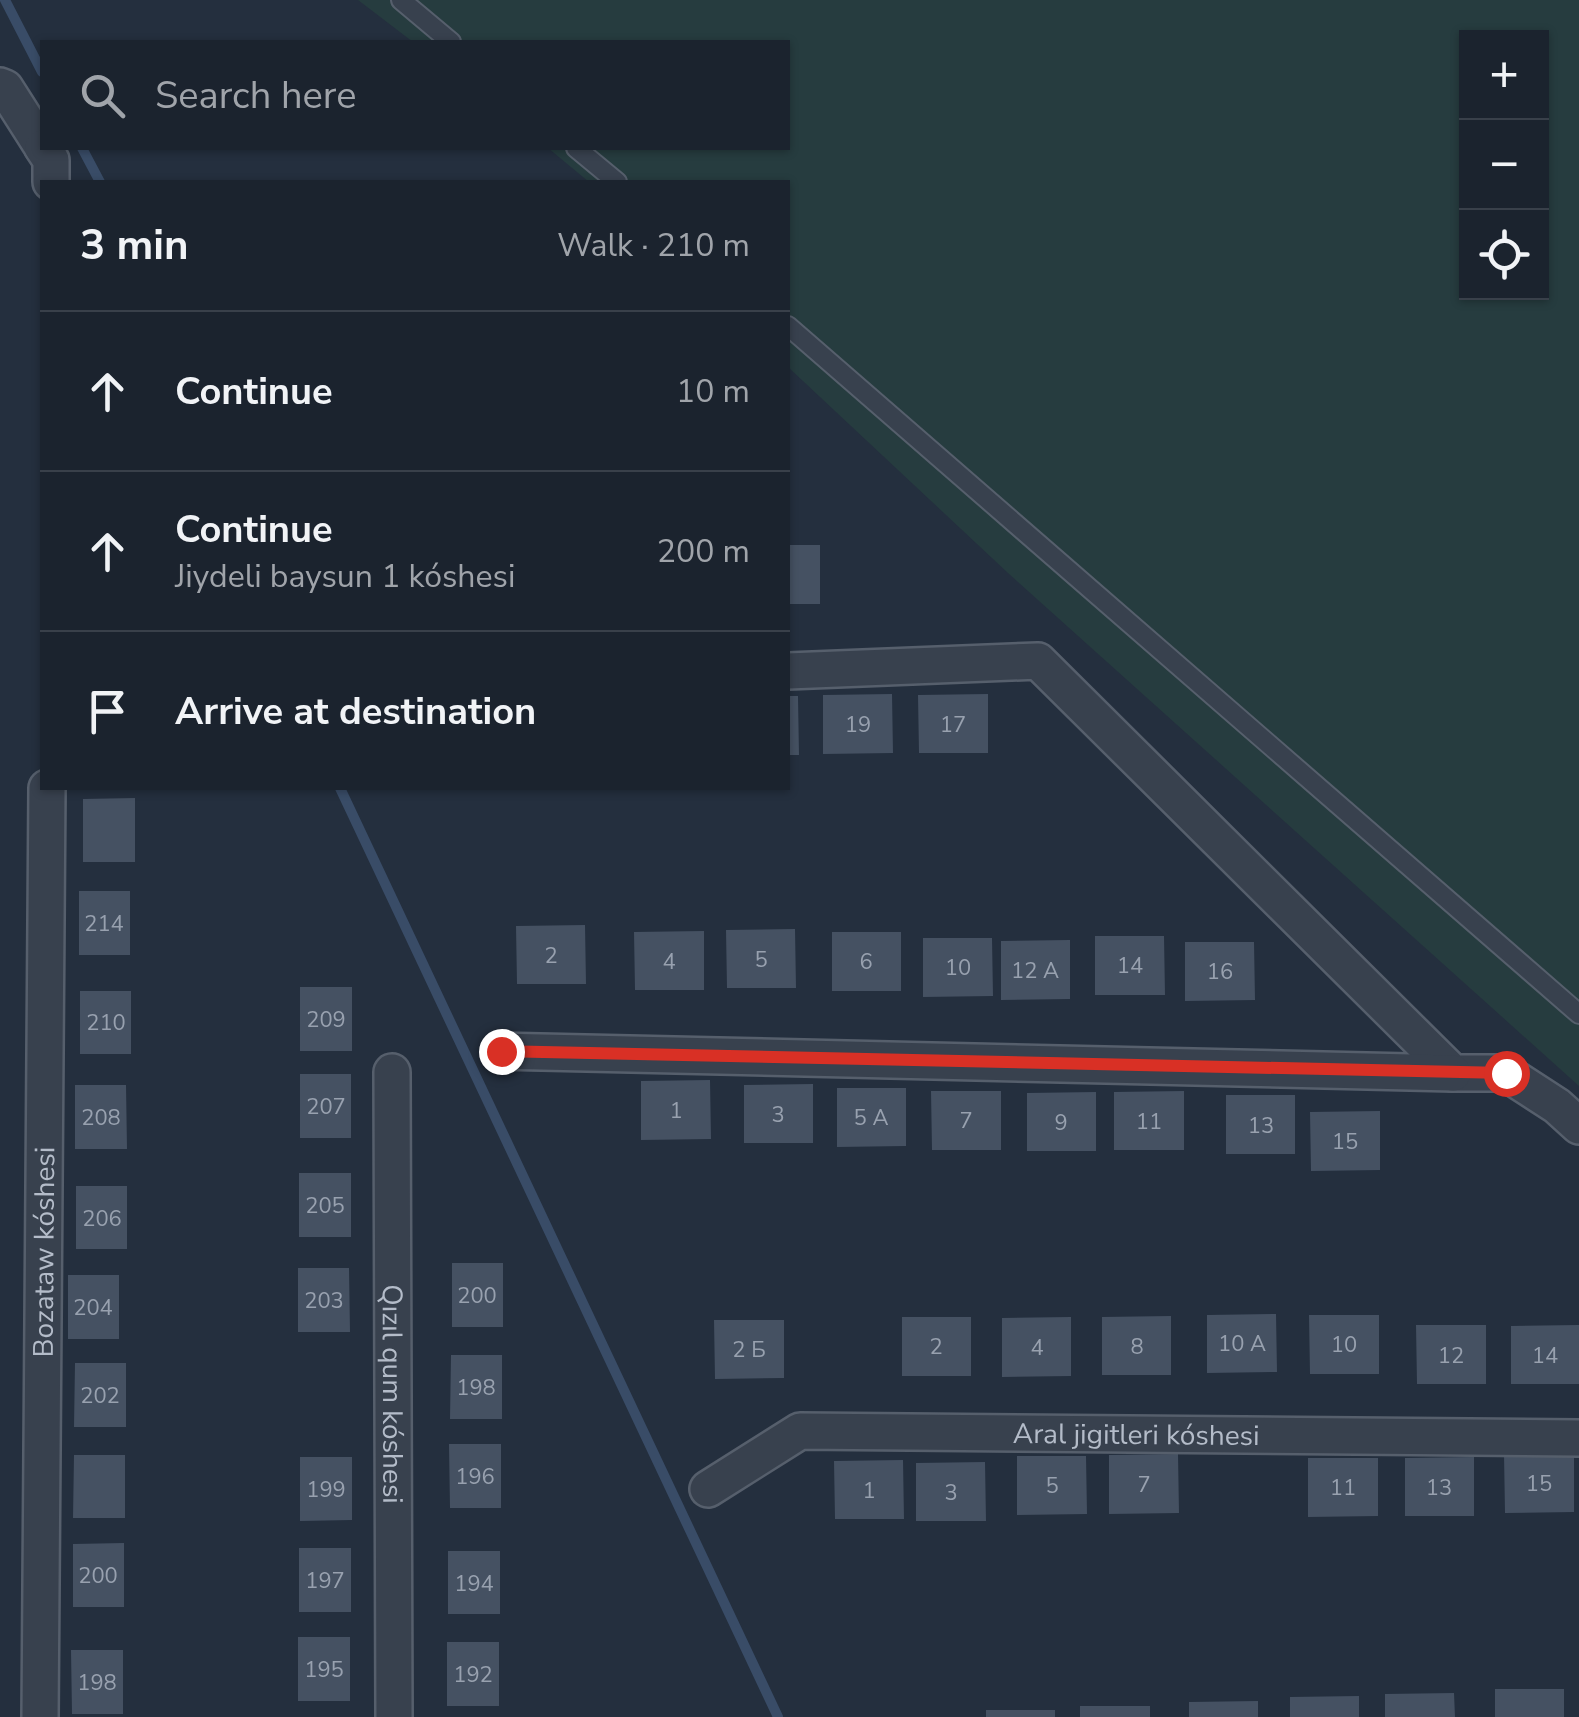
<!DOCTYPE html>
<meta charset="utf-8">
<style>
:root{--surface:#1b232e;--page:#282f3a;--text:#f1f3f6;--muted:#a0a4aa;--line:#39404a}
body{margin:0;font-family:"Nunito Sans",sans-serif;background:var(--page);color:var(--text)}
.controls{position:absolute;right:30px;top:30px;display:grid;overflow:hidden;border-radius:0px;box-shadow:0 2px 8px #0004}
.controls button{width:90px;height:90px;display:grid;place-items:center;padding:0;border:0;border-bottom:2px solid var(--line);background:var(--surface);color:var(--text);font:50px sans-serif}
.stop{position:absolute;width:30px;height:30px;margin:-22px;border:8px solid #d93025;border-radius:50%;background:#fff}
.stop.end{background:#d93025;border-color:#fff;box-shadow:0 2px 10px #0008}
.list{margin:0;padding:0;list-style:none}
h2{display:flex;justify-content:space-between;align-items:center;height:130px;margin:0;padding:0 40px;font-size:42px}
h2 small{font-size:32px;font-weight:400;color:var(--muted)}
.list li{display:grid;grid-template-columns:65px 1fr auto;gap:30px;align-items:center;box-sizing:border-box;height:160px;padding:0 40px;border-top:2px solid var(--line)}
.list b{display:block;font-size:38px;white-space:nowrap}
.list p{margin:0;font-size:32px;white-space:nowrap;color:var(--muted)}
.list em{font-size:32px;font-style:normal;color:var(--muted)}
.icon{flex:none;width:55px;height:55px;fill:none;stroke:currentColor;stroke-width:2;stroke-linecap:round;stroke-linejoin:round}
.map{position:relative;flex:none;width:1579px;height:1717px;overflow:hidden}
.search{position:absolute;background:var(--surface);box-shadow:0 2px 8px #0004;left:40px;top:40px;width:750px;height:110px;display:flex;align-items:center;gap:25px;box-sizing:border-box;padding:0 35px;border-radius:0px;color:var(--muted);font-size:38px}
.panel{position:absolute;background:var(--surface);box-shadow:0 2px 8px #0004;left:40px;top:180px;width:750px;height:610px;border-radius:0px}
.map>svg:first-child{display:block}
.green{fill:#263c3f;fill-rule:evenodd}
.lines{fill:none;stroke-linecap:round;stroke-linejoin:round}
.stream{stroke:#394c67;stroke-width:10}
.building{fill:#455162}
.lane-casing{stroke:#565f6c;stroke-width:22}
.street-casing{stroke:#565f6c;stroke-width:40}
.lane{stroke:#38414e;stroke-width:18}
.street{stroke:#38414e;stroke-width:35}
.route{stroke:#d93025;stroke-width:12}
.labels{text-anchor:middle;stroke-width:8;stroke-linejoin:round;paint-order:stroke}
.number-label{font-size:22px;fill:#98a1af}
.street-label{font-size:28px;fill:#b4bcc9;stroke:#1d2633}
</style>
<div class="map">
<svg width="1579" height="1717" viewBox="0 0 1579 1717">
<rect width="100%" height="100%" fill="#242f3e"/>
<path class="green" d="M358 0H1579V1086L1008 573 788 367V182H589L548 148H788V42H413ZM1466 38H1542V292H1466Z"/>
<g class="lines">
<path class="stream" d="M5 0 42 72
M82 148 100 182
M340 788 778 1717"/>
</g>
<path class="building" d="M788 545H820V604H788Z
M892 694 893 753 823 754V695Z
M988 694V753H919L918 695Z
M788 696H798L799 755H788Z
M135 798V862H83V799Z
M79 891H130V955H79Z
M585 925 586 984H517L516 926Z
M795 929 796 988H727L726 930Z
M704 931V990H635L634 932Z
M832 932H901V991H832Z
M1095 936H1164L1165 995H1095Z
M923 938H992L993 996 923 997Z
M1070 940V999L1001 1000V941Z
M1185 942H1254L1255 1000 1185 1001Z
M300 987H352V1051H300Z
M80 991H131V1054H80Z
M300 1074H351V1138H300Z
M710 1080 711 1139 641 1140V1081Z
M813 1084V1143H744V1085Z
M75 1085H126L127 1149H75Z
M837 1088H906V1146L837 1147Z
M931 1091H1001V1150H932Z
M1184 1091V1150H1114V1092Z
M1096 1092V1151H1027V1093Z
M1226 1095H1295V1154H1226Z
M1380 1111V1170L1311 1171 1310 1112Z
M299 1173H351V1237H299Z
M76 1186H127V1249H76Z
M452 1263H503V1327H452Z
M298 1268H349L350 1332H298Z
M68 1275H119V1339H68Z
M1276 1314 1277 1372 1207 1373V1315Z
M1309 1315H1379V1374H1310Z
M1171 1316V1375H1102V1317Z
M902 1317H971V1376H902Z
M1071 1317V1376L1002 1377V1318Z
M714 1320H784V1378L715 1379Z
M1416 1325H1486V1384H1417Z
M1579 1325V1384H1511V1326Z
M451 1355H502V1419H450Z
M75 1363H126V1427H74Z
M449 1444H501V1508H450Z
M1178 1454 1179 1513 1109 1514V1455Z
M1504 1454H1574V1512L1505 1513Z
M74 1455H125V1518H73Z
M1017 1456H1086L1087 1514 1017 1515Z
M300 1457H352V1520L300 1521Z
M1474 1457V1516H1405V1458Z
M1308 1458H1378V1516L1308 1517Z
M903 1460 904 1519H835L834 1461Z
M985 1462 986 1521H916V1463Z
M124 1543V1607H73V1544Z
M299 1548H351V1612H299Z
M448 1551H500V1614H448Z
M298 1637H350V1701H298Z
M447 1642H499V1706H447Z
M71 1650H123V1714H72Z
M1495 1689H1564V1717H1495Z
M1454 1693 1455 1717H1385V1694Z
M1359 1696V1717H1290V1697Z
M1258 1701V1717H1189V1702Z
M1080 1706H1150V1717H1080Z
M986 1710H1055V1717H986Z"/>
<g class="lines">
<g class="lane-casing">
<path id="lane" d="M401 0 451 42
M576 148 617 182
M788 326 1579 1014"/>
</g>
<g class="street-casing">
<g id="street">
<path d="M0 86 5 88 42 146"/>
<path d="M43 148 51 160V182"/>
<path d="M788 671 1038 661 1453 1073H1506L1557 1106 1579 1126"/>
<path d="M501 1051 1453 1073"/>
<path id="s1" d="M392 1072 394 1717"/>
<path id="s2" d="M708 1489 800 1431 1579 1438"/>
<path id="s3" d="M40 1717 47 788"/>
</g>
</g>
<use href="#lane" class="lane"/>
<use href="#street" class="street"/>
</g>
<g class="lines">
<path class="route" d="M501 1051 1506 1073"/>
</g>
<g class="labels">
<g class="number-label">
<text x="858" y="732">19</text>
<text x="953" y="732">17</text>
<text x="104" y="931">214</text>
<text x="551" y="963">2</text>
<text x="761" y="967">5</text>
<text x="669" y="969">4</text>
<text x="866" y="969">6</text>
<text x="1130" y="973">14</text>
<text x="958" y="975">10</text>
<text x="1035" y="978">12 А</text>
<text x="1220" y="979">16</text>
<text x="326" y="1027">209</text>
<text x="106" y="1030">210</text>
<text x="326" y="1114">207</text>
<text x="676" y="1118">1</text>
<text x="778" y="1122">3</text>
<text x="101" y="1125">208</text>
<text x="871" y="1125">5 А</text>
<text x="966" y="1128">7</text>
<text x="1149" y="1129">11</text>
<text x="1061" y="1130">9</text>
<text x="1261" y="1133">13</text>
<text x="1345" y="1149">15</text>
<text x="325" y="1213">205</text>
<text x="102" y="1226">206</text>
<text x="477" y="1303">200</text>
<text x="324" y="1308">203</text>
<text x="93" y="1315">204</text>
<text x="1242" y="1351">10 А</text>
<text x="1344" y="1352">10</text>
<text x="936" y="1354">2</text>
<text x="1137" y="1354">8</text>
<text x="1037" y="1355">4</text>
<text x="749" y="1357">2 Б</text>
<text x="1451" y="1363">12</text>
<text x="1545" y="1363">14</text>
<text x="476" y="1395">198</text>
<text x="100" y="1403">202</text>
<text x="475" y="1484">196</text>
<text x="1539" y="1491">15</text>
<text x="1144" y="1492">7</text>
<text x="1052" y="1493">5</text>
<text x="1343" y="1495">11</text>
<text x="1439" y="1495">13</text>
<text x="326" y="1497">199</text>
<text x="869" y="1498">1</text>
<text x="951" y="1500">3</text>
<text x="98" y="1583">200</text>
<text x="325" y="1588">197</text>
<text x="474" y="1591">194</text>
<text x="324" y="1677">195</text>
<text x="473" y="1682">192</text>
<text x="97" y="1690">198</text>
</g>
<g class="street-label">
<text dy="10" stroke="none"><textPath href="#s3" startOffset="465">Bozataw kóshesi</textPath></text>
<text dy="10" stroke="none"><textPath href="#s1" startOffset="322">Qızıl qum kóshesi</textPath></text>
<text dy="10" stroke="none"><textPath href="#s2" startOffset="445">Aral jigitleri kóshesi</textPath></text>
</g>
</g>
</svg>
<div class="controls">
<button>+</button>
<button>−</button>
<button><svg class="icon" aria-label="locate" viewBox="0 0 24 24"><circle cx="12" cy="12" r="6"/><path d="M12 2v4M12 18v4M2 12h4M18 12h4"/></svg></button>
</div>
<div class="stop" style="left:1506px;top:1073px"></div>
<div class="stop end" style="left:501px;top:1051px"></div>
<div class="search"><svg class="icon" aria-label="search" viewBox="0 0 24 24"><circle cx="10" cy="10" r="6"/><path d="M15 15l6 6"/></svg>Search here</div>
<section class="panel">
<h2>3 min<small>Walk · 210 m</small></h2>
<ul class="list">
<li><svg class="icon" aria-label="ahead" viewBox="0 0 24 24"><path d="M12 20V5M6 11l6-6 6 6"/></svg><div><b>Continue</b></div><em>10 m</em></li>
<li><svg class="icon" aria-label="ahead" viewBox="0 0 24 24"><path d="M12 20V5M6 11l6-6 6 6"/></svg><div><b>Continue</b><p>Jiydeli baysun 1 kóshesi</p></div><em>200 m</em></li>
<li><svg class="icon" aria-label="arrive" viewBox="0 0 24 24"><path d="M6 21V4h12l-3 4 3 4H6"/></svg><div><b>Arrive at destination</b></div></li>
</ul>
</section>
</div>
